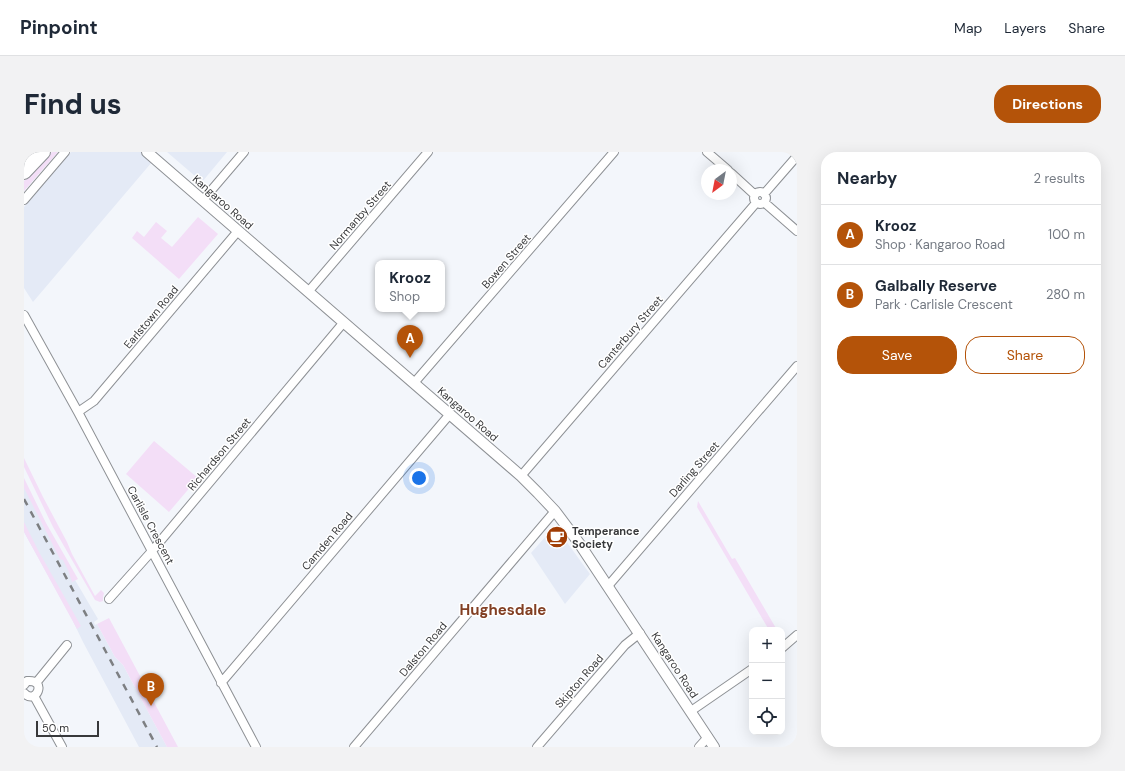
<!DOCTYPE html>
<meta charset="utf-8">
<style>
:root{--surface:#fff;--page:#f2f2f3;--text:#1f2937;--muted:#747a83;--line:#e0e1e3;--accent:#b45309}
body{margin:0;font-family:"DM Sans",sans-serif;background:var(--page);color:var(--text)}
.controls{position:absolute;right:12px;bottom:12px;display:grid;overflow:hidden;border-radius:8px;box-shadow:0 4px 16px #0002}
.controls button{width:36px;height:36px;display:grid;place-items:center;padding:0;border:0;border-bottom:1px solid var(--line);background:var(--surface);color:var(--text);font:20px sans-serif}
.compass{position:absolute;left:677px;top:12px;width:36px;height:36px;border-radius:50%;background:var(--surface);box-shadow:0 4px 16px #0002;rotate:212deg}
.scale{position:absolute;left:12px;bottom:10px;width:63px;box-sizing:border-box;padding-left:4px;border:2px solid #38393b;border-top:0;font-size:11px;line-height:14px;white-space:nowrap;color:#38393b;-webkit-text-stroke:3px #fff;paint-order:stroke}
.you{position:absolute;left:395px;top:326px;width:14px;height:14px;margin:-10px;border:3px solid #fff;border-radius:50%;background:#1a73e8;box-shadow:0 0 0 6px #1a73e833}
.badge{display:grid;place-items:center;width:26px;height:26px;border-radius:50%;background:var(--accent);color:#fff;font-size:13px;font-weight:700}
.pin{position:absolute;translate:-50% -33px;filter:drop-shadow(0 1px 2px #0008)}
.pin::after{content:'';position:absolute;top:21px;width:14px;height:12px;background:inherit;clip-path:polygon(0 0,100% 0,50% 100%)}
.popup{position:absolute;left:351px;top:108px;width:70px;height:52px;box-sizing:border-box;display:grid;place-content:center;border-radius:8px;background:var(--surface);filter:drop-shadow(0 1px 3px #0005);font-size:13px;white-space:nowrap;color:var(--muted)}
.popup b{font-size:15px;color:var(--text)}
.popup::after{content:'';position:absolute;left:50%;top:100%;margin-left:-8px;border:8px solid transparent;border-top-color:var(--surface)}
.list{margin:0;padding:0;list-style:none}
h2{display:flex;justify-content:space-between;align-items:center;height:52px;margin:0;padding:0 16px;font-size:17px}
h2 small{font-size:13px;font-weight:400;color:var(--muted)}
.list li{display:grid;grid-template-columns:26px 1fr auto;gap:12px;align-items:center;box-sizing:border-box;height:60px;padding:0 16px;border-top:1px solid var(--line)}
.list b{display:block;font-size:15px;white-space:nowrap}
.list p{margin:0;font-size:13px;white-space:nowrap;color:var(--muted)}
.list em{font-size:13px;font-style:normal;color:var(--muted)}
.actions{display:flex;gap:8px;padding:12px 16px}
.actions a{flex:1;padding:9px 0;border:1px solid var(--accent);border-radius:16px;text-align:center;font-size:14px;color:var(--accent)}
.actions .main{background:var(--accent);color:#fff}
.icon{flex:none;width:22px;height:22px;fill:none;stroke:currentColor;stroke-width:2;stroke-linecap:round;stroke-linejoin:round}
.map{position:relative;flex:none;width:773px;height:595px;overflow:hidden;border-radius:16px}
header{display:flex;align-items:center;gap:24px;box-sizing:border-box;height:56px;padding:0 20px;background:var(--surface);border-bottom:1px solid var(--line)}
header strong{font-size:19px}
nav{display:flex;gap:22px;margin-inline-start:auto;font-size:14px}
.intro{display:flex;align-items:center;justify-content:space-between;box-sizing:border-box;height:96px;padding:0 24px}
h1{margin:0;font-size:28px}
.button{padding:10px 18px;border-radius:16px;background:var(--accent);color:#fff;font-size:14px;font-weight:700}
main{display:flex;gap:24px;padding:0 24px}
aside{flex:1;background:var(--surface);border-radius:16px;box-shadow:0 4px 16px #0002}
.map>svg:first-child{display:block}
.built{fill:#e4eaf6}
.green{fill:#f3def7}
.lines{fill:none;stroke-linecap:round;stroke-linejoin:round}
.minor-casing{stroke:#8e9195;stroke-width:10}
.tertiary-casing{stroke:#8e9195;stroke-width:12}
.trunk-casing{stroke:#8e9195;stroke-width:16}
.minor{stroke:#fff;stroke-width:8}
.tertiary{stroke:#fff;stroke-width:10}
.trunk{stroke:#fff;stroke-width:14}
.rail{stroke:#7d7f82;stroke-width:2.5;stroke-dasharray:7 7;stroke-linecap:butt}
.labels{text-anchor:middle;stroke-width:3;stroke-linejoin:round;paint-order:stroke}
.street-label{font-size:11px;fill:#38393b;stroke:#fff}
.poi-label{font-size:11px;font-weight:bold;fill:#38393b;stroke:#fff;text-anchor:start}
.district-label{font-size:15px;font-weight:bold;fill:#823f23;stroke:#fff}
</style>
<header>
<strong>Pinpoint</strong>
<nav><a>Map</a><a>Layers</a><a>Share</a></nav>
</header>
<div class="intro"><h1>Find us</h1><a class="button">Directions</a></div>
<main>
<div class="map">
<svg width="773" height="595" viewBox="0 0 773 595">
<rect width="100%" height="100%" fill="#f3f6fb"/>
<path class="built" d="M47 0H118L128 10 9 150 0 136V55Z
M143 0H203L178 30Z
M0 330 51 428 74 467 70 470 71 473 73 472 91 505 99 513 143 595H115L59 490 47 465 0 380Z
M531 374 566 422 541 452 507 401Z"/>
<path class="green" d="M28 0H34L0 39V29Z
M174 65 194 82 155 127 108 86 113 79 120 85 132 70 143 79 137 86 148 95Z
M130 289 174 326 145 360 102 322Z
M0 306 19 345 43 390 48 402 71 444 77 438 80 441 79 445V449L76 450 71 448 29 375 0 315Z
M0 326 22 371 54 427 48 430 44 418 39 408 36 407 0 336Z
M674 349 708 407 711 406 753 478H745L673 355Z
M0 370 15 400 57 474 53 477 0 380Z
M85 466 154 595H143L99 513 91 505 73 472Z"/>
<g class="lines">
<g class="minor-casing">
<path id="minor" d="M683 0 704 18
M707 21 731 43
M730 46a6 6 0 1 1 12 0a6 6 0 1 1-12 0Z
M740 42 773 4
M0 48 41 0
M179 48 220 0
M741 51 773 79
M284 140 404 0
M0 163 54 260 232 595
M390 231 590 0
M54 260 70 249 214 79
M497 324 732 51
M584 434 773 214
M85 447 128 399 320 170
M758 496 773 483
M12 531 43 493
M197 531 426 262
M0 533 3 529C24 527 12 554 0 541
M10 544 38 595
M667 559 728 517
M330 595 531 359
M513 595 601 493 616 481
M675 595 684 585"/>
</g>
<g class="tertiary-casing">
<path id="tertiary" d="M123 0 497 324 514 341 531 359 555 391 690 595"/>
</g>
<g class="trunk-casing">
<path id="trunk" d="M0 4 4 0
M0 20 19 0"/>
</g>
<use href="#minor" class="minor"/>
<use href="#tertiary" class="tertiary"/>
<use href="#trunk" class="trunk"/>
<path class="rail" d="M0 347 133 595"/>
</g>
<defs>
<g id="cafe-disc" transform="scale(1.15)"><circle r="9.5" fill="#a03d05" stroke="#fff"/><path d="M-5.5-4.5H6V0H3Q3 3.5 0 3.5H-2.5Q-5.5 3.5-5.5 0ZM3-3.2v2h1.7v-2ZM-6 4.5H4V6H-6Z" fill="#fff"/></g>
</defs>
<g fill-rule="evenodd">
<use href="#cafe-disc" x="533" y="385"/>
</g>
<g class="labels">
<g class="street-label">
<text transform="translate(199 50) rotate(41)" y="4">Kangaroo Road</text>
<text transform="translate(336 63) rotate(-49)" y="4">Normanby Street</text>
<text transform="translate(482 109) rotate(-49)" y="4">Bowen Street</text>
<text transform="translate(127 165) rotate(-50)" y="4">Earlstown Road</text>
<text transform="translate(606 180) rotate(-49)" y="4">Canterbury Street</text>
<text transform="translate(444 262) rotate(41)" y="4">Kangaroo Road</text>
<text transform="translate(195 302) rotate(-50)" y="4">Richardson Street</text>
<text transform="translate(670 317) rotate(-49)" y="4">Darling Street</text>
<text transform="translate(127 373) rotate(62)" y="4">Carlisle Crescent</text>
<text transform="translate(303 389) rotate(-50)" y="4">Camden Road</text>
<text transform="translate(399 497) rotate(-50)" y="4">Dalston Road</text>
<text transform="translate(651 513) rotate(57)" y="4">Kangaroo Road</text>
<text transform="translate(555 529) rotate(-49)" y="4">Skipton Road</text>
</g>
<g class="poi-label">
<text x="548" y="383">Temperance<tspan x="548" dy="13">Society</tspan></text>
</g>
<g class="district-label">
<text x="479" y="463">Hughesdale</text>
</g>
</g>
</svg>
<div class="controls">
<button>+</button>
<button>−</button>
<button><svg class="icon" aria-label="locate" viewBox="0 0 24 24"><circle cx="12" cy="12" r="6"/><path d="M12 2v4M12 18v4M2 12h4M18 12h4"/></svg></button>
</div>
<svg class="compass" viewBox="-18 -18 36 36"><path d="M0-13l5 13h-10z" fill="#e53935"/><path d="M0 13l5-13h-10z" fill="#747a83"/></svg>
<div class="scale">50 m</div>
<div class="you"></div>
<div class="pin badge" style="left:386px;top:206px">A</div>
<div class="popup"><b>Krooz</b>Shop</div>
<div class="pin badge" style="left:127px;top:554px">B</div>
</div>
<aside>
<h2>Nearby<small>2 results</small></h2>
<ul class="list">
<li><span class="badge">A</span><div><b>Krooz</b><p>Shop · Kangaroo Road</p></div><em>100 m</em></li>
<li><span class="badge">B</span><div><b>Galbally Reserve</b><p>Park · Carlisle Crescent</p></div><em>280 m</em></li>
</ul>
<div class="actions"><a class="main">Save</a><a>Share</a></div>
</aside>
</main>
